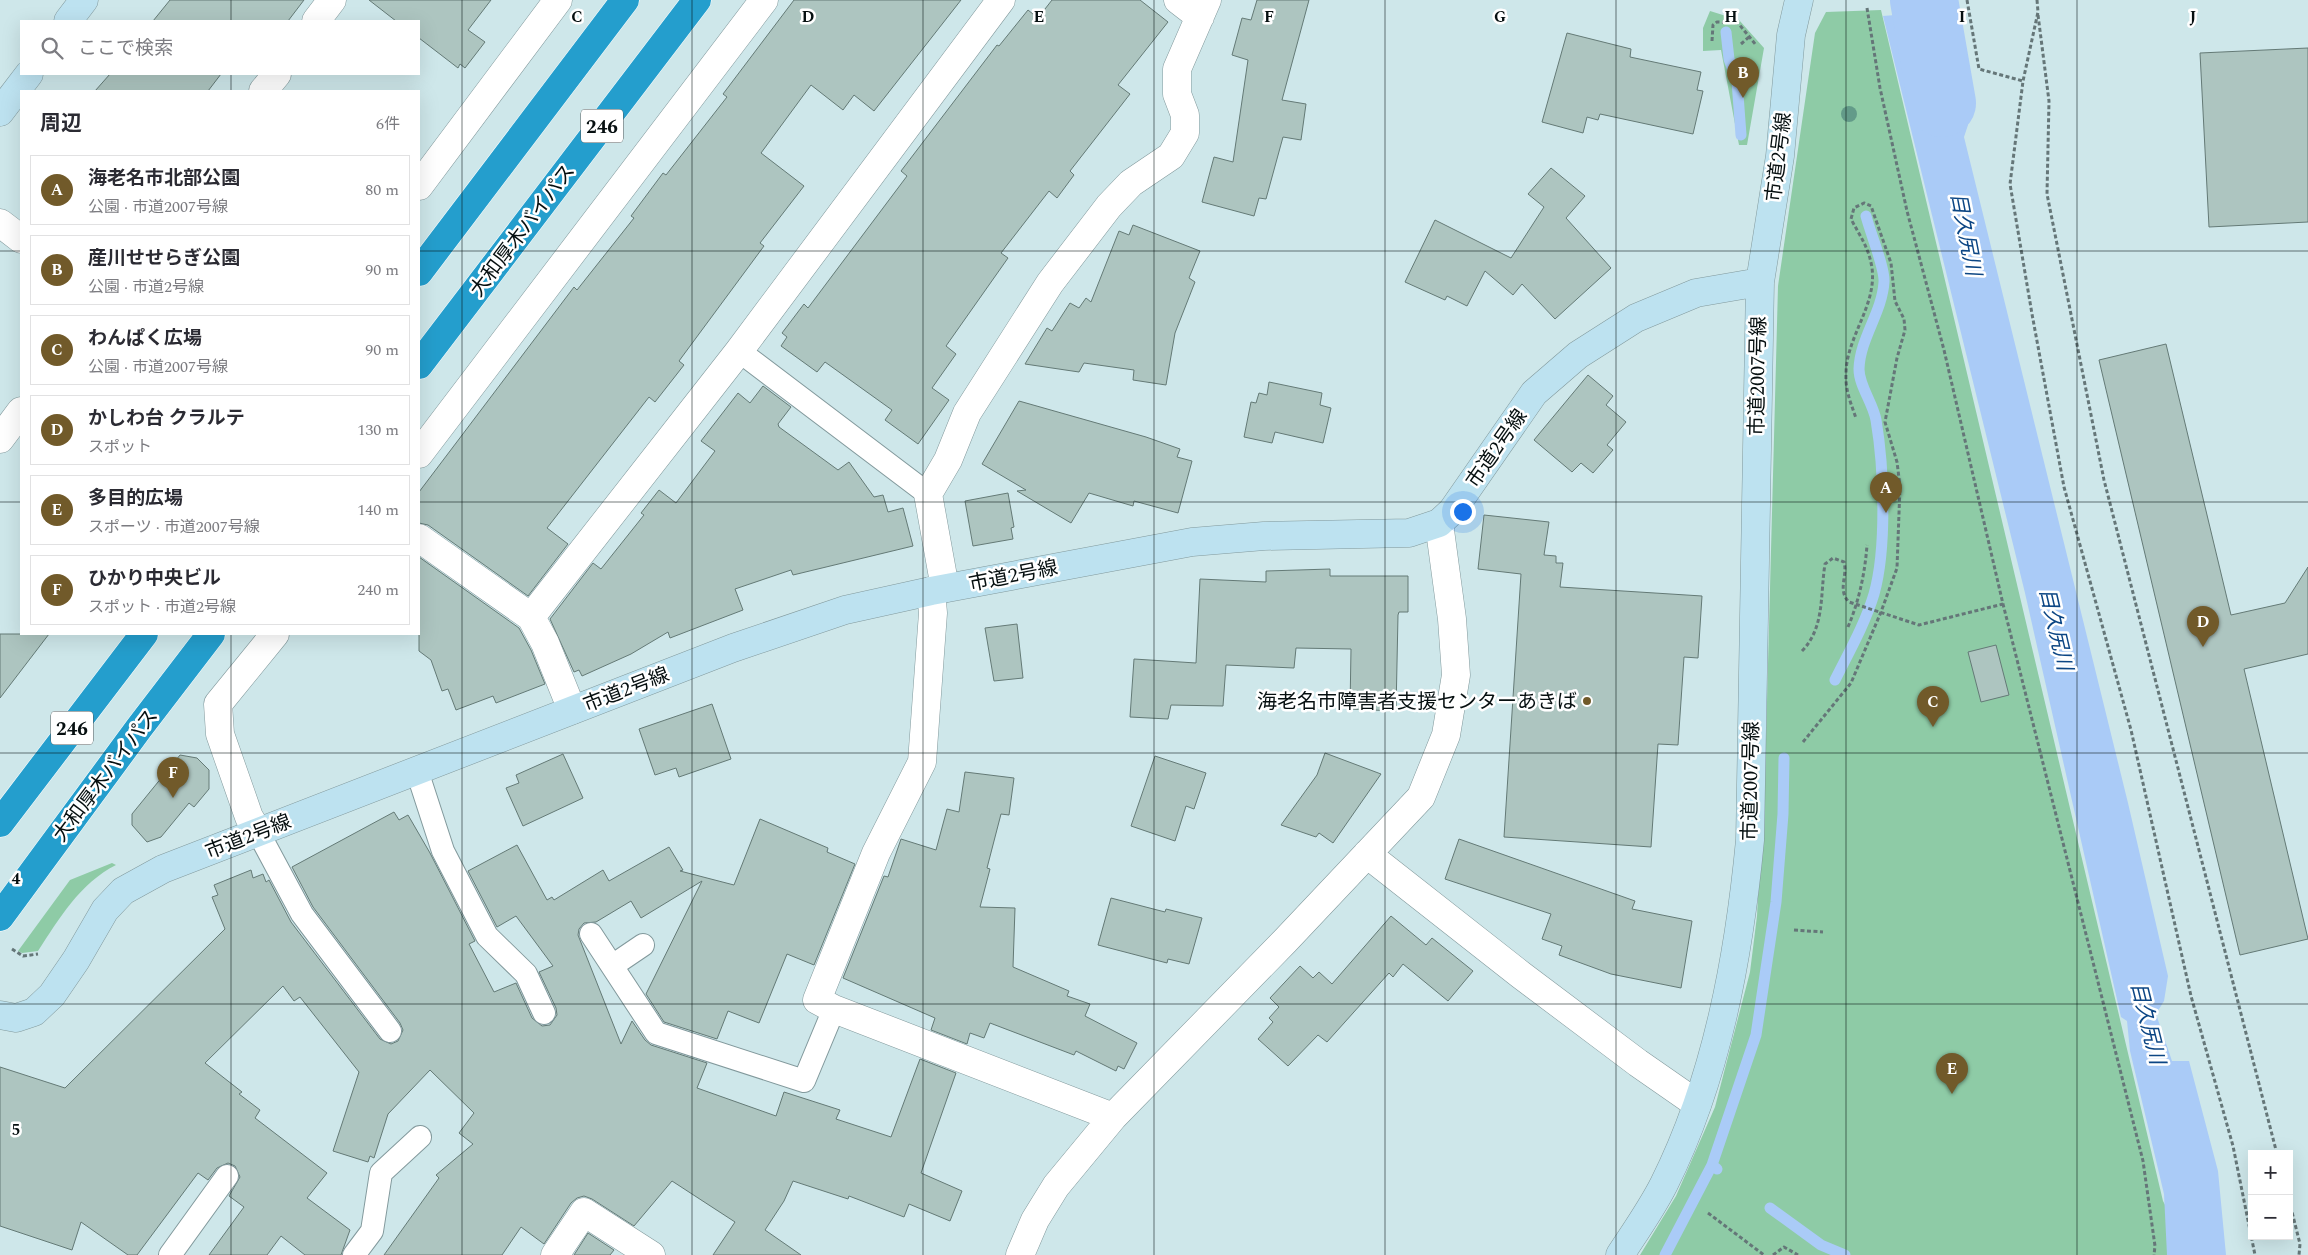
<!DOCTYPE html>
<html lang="ja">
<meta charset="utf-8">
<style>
:root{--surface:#fff;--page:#f7f7f7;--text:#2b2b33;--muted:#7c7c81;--line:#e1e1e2;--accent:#715a2a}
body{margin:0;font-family:Spectral,"Noto Sans JP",serif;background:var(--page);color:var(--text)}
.controls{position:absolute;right:15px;bottom:15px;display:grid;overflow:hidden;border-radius:0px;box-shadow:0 5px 20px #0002}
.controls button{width:45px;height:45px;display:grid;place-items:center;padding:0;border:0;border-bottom:1px solid var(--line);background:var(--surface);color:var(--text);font:25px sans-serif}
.you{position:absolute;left:1462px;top:511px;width:18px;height:18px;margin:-12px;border:4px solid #fff;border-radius:50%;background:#1a73e8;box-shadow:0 0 0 8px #1a73e833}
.badge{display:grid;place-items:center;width:32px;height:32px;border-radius:50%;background:var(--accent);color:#fff;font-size:16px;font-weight:700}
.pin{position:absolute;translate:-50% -41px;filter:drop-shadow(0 1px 2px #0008)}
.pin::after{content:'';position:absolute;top:26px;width:18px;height:15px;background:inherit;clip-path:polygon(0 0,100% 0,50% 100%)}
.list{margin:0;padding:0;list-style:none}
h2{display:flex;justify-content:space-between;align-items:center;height:65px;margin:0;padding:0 20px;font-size:21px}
h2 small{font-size:16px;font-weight:400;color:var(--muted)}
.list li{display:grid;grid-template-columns:32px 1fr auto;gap:15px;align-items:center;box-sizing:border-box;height:70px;margin:0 10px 10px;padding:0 10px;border:1px solid var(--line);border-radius:0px}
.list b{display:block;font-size:19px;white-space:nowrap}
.list p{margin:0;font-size:16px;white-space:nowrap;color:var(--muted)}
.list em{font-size:16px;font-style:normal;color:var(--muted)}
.icon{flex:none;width:28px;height:28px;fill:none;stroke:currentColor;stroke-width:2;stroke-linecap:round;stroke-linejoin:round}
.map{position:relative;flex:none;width:2308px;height:1255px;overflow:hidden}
.search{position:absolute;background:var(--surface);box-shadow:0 5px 20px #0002;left:20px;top:20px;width:400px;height:55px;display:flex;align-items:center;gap:12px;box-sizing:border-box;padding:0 18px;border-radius:0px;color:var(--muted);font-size:19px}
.panel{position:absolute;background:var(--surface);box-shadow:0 5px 20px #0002;left:20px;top:90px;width:400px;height:545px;border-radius:0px}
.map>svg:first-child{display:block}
.green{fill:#8ecba6}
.water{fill:#aacbf7}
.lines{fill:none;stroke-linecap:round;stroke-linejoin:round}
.stream{stroke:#aacbf7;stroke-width:11}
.river{stroke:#aacbf7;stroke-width:68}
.building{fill:#adc5c0;stroke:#647a76}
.lane-casing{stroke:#82999c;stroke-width:24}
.street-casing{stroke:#82999c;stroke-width:29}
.secondary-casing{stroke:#82999c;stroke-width:29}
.highway-casing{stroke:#fff;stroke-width:29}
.path{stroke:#657678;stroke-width:3;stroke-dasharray:4 2.5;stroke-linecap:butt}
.lane{stroke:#fff;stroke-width:22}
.street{stroke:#fff;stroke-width:28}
.secondary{stroke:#bde2f0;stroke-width:28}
.highway{stroke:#249ecd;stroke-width:28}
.tree{fill:#639b89}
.grid{fill:none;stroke:#060f10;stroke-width:1;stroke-opacity:0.55}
.poi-dot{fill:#715a2a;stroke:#fff;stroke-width:2}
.labels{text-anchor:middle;stroke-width:5;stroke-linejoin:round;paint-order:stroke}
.shield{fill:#fff;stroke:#515758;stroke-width:1}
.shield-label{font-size:19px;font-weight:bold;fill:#060f10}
.street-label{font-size:20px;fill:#060f10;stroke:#fff}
.poi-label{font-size:20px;fill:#060f10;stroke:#fff;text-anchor:end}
.water-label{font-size:21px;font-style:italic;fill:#0c4684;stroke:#fff}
.grid-label{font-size:16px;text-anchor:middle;font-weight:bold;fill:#060f10;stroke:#fff;stroke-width:5;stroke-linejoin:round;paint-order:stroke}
</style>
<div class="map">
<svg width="2308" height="1255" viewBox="0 0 2308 1255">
<rect width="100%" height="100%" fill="#cee7ea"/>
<path class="green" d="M1881 10 2163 1201 2186 1245 2185 1255H1640L1676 1196 1715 1107 1750 972 1757 916 1766 740 1778 286 1815 33 1826 12Z
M1710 11 1739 20 1764 48 1747 145H1739L1721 50 1703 51V28Z
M112 863 116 865C80 883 59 919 38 951L22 953 18 951 70 880Z"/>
<path class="water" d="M1958 10 1968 125 1964 137 2128 803 2168 976 2164 1001 2156 1014 2172 1061H2189L2218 1171 2226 1255H2167L2164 1194 2130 1051 2127 1021 2121 1017 2025 593 1883 16Z"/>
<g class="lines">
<path class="stream" d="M1726 32 1729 59 1737 81 1741 135
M1835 680C1849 652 1865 624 1874 594 1887 548 1884 467 1876 420 1873 403 1859 386 1859 369 1860 338 1882 313 1884 282 1885 268 1870 232 1866 216
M1717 1169 1712 1165 1756 1035 1776 902 1783 814 1784 758
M1770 1208 1821 1245 1845 1255
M1665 1255 1712 1165"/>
<path class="river" d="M1924 0 1942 103"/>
</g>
<path class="building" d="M170 0H304L288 21H153Z
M369 0H491L468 30 485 42 465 68 460 64 458 68 419 38V21H396Z
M794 0H961L874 111 854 95 843 110 811 85 761 153 804 186 760 243 764 246 679 361 684 365 655 402 649 397 547 528 568 544 528 596 428 525 419 523V492L574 287 577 290 634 218 631 216 663 173 666 175 727 97 723 94Z
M1052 0H1140L1168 22 1118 85 1130 94 1070 171 1074 175 1057 198 1049 191 1001 253 1008 258 946 346 956 354 932 388 949 400 918 444 885 420 892 410 825 362 817 372 781 346 787 337 782 333 804 304 808 308 907 176 901 171 997 45 999 46 1028 10 1038 18Z
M1257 0H1309L1282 100 1306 104 1301 140 1283 137 1266 199 1259 198 1254 216 1202 202 1214 157 1233 162 1248 60 1232 55 1242 18 1251 20Z
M1567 33 1631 49 1630 57 1701 72 1697 90 1703 91 1693 134 1600 114 1598 120 1587 117 1583 133 1542 122Z
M2308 48V222L2209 227 2200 53Z
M110 74H221L208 91H95Z
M1551 168 1585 196 1566 218 1611 268 1555 319 1522 284 1513 295 1485 271 1467 306 1447 296 1445 300 1405 282 1435 220 1511 258 1544 207 1528 194Z
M1133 225 1200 251 1189 278 1195 282 1175 333 1166 385 1133 380 1134 370 1084 363 1079 372 1025 364 1047 328 1052 331 1070 303 1079 308 1086 298 1091 302 1119 231 1129 235Z
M2166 344 2231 615 2285 603 2308 567V654L2244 669 2308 939 2240 955 2099 360Z
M1588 375 1613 396 1606 405 1626 422 1607 445 1613 450 1593 473 1581 463 1572 472 1534 440Z
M1269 382 1322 393 1320 405 1331 408 1323 443 1275 432 1272 443 1244 437 1251 402 1256 403 1259 393 1267 395Z
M763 386 791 407 778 424 779 427 838 470 849 462 874 497 883 495 888 512 903 508 913 546 793 575 791 570 735 589 743 610 670 638 668 632 631 654 582 676 579 670 574 672 550 619 593 563 601 569 644 515 641 513 659 490 676 503 715 451 701 441 738 393 750 403Z
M1019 401 1146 437 1180 449 1177 457 1192 461 1178 513 1134 501 1133 506 1089 493 1071 523 1017 491 1026 490 982 464Z
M1008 493 1014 527 1011 528 1013 539 973 546 965 501Z
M1484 515 1549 522 1544 555 1556 556V563H1563L1560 587 1702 596 1698 658 1684 657 1678 745 1658 744 1651 847 1504 837 1521 574 1478 569Z
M419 557 519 628 531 650 545 684 496 703 493 696 456 710 448 689 442 691 431 660 419 651Z
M1330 569V576H1408V612H1399L1398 615 1396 711 1350 709 1351 649 1296 648 1294 668 1226 665 1223 706 1171 705 1168 719 1130 717 1134 659 1196 663 1200 579 1266 582V571Z
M1017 624 1023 678 994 681 985 628Z
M0 634H49L0 698Z
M1996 645 2009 695 1981 702 1968 652Z
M712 704 731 759 679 777 676 768 655 775 639 729Z
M1325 753 1381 774 1333 843 1319 833 1316 837 1281 825 1317 775Z
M563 754 583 798 523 826 506 788 519 783 516 775Z
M180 755 197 758 209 770V789L194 807 189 803 161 837 147 842 132 825V814Z
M1155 756 1206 773 1194 809 1186 806 1175 841 1131 826Z
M965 772 1014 778 1009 815 1001 814 987 868 990 869 980 907 1015 908 1013 967 1069 991 1067 996 1090 1004 1085 1016 1137 1043 1124 1069 1118 1066 1116 1071 1076 1051 1074 1055 990 1023 984 1038 970 1033 967 1044 931 1030 935 1018 843 978 884 876 888 877 901 839 936 850 947 809 959 812Z
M394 812 399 820 408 815 430 853 475 941 469 944 494 992 516 983 532 1018 542 1026 550 1025 557 1015 556 1008 539 972 553 966 516 916 497 927 468 871 517 845 547 900 552 897 554 900 603 870 609 881 669 847 683 870 680 871 734 885 760 819 828 848 827 852 855 864 814 965 787 954 759 1023 728 1011 717 1039 664 1022 646 994 702 881 641 918 631 901 596 922 584 923 579 929 578 935 621 1044 632 1021 645 1040 651 1045 707 1063 697 1088 776 1116 784 1092 840 1110 836 1119 891 1137 920 1059 956 1073 921 1173 962 1191 950 1221 909 1204 904 1217 849 1196 848 1199 793 1181 784 1201 765 1230 801 1255H713L735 1222 672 1181 634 1226 592 1199 584 1196 577 1198 571 1203 544 1244 521 1227 502 1255H384L439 1178 436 1175 473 1144 459 1133 474 1113 430 1070 388 1114 374 1158 370 1156 368 1162 333 1151 359 1072 300 997 294 1001 283 986 205 1063 242 1092 239 1094 260 1110 255 1118 327 1173 307 1198 350 1230 341 1255H305L281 1236 267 1255H209L244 1207 229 1196 240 1177 235 1166 228 1163 217 1168 208 1180 198 1173 137 1255H128L81 1222 72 1250 0 1226V1067L65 1088 225 929 212 897 218 895 214 885 251 870 253 878 263 874 266 882 269 880 291 922 380 1039 391 1044 398 1041 403 1030 400 1023 313 907 292 867Z
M1459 839 1635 901 1632 909 1692 921 1681 988 1611 974 1559 955 1562 946 1542 939 1551 914 1445 879Z
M1111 898 1165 912 1166 909 1202 918 1189 964 1168 959 1167 963 1098 945Z
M1391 916 1426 945 1432 938 1473 971 1448 1001 1403 964 1393 977 1389 973 1327 1042 1318 1035 1288 1066 1258 1039 1273 1022 1269 1018 1279 1007 1270 998 1300 966 1313 978 1319 972 1332 984Z
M588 1233 614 1250 610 1255H574Z"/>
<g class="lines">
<g class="lane-casing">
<path id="lane" d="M739 351 928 494
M417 771 443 851 487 936 526 974 544 1013
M258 832 302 914 390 1031
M591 934 656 1033 804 1081 834 1009
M612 966 643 945
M170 1255 227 1176
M354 1255 372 1231 381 1173 420 1137"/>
</g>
<g class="street-casing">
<path id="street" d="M1178 0 1200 17
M316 21 332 0
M263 91 277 74
M419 186 558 0
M0 223 21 239
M0 439 21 411
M419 454 764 0
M419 538 531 617 545 643 572 710
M945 588 928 494 948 460 967 413 1050 283 1109 206 1131 183 1171 156 1185 133V115L1177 94V69L1207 0
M931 591 933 613 922 762 876 853 817 1000 834 1009 1113 1117
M531 617 739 351 1001 0
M258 832 249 817 220 734 218 704 275 634
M1367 854 1521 975 1638 1063 1697 1104
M555 1255 584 1212 651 1255
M1020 1255 1035 1220 1056 1186 1113 1117 1285 941 1421 797 1446 735 1456 675 1452 619 1439 523"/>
</g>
<g class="secondary-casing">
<path id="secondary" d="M68 21 84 0
M0 112 29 74
M0 1015 16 1018 34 1012 52 995 76 960 105 910 123 891 163 869 733 648 845 610 931 591 1192 542 1264 536 1409 533 1439 523 1452 511 1534 393 1578 355 1636 318 1696 293 1760 282
M1620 1255C1635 1232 1652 1208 1664 1184 1717 1078 1739 956 1750 840L1760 282 1780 156 1791 35 1799 0"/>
</g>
<g class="highway-casing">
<path id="highway" d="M419 272 625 0
M419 365 697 0
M0 823 144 634
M0 917 139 728 211 634"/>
</g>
<path class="path" d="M1967 0 1979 69 2023 81
M2037 0 2038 12 2023 81 2010 184 2032 314 2064 487 2131 730 2191 996 2233 1146 2255 1255
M1867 8 1880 88 1907 211 1944 350 2003 604 2143 1161 2155 1246 2154 1255
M2038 15 2049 101 2047 194 2104 480 2277 1154
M1712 41 1713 25 1717 22 1738 23 1756 45
M1741 44 1749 37
M1848 627C1859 601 1865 573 1867 545
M1802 651C1825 627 1820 595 1825 564L1833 558 1844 562C1848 576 1837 590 1849 602L1919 625 2003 604
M1803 742 1851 683 1881 612 1897 568 1900 486 1897 462 1885 422 1897 358 1905 330 1904 319 1895 301 1891 263 1871 206 1864 203 1854 208 1851 219C1860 236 1869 248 1872 268 1877 306 1846 337 1846 374 1845 389 1851 404 1856 418
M1794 930 1823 932
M12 949 23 956 38 954
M2289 1200 2300 1244 2299 1255
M1708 1213 1764 1255
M1773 1255 1784 1247 1798 1255"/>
<use href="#lane" class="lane"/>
<use href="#street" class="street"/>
<use href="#secondary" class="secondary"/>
<use href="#highway" class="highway"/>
</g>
<circle class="tree" cx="1849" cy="114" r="8"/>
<path class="grid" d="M231 0V21M462 0V1255M692 0V1255M923 0V1255M1154 0V1255M1385 0V1255M1616 0V1255M1846 0V1255M2077 0V1255M231 74V91M0 251H21M419 251H2308M0 502H21M419 502H2308M231 634V1255M0 753H2308M0 1004H2308"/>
<circle class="poi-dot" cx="1587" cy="701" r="5"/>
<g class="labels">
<g class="shield">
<rect x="581" y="109.5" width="42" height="33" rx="4"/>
<rect x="51" y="711.5" width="42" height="33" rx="4"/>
</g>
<g class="shield-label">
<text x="602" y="133">246</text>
<text x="72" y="735">246</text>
</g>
<g class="street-label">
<text transform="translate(1778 157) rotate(-83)" y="7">市道2号線</text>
<text transform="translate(522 230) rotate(-53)" y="7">大和厚木バイパス</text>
<text transform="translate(1757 376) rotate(-89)" y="7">市道2007号線</text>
<text transform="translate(1496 448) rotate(-55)" y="7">市道2号線</text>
<text transform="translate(1013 575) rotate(-11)" y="7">市道2号線</text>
<text transform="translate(626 689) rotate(-21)" y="7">市道2号線</text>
<text transform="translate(105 775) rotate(-53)" y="7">大和厚木バイパス</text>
<text transform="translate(1750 781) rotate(-89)" y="7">市道2007号線</text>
<text transform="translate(248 836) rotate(-21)" y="7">市道2号線</text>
</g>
<g class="poi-label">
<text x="1577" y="708">海老名市障害者支援センターあきば</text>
</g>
<g class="water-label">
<text transform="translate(1966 234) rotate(79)" y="7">目久尻川</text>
<text transform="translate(2056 629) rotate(77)" y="7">目久尻川</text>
<text transform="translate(2148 1023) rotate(76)" y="7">目久尻川</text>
</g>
</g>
<g class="grid-label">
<text x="577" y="22">C</text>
<text x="808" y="22">D</text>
<text x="1039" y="22">E</text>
<text x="1269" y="22">F</text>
<text x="1500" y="22">G</text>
<text x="1731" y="22">H</text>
<text x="1962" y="22">I</text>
<text x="2193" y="22">J</text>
<text x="16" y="884">4</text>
<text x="16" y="1135">5</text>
</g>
</svg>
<div class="controls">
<button>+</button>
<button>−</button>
</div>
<div class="you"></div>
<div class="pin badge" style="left:1886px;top:513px">A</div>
<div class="pin badge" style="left:1743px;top:98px">B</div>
<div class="pin badge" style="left:1933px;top:727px">C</div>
<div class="pin badge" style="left:2203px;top:647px">D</div>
<div class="pin badge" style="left:1952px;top:1094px">E</div>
<div class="pin badge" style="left:173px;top:798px">F</div>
<div class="search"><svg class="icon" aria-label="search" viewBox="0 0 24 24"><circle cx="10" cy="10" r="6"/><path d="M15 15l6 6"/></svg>ここで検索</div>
<section class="panel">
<h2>周辺<small>6件</small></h2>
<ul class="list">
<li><span class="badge">A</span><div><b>海老名市北部公園</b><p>公園 · 市道2007号線</p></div><em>80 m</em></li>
<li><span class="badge">B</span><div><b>産川せせらぎ公園</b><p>公園 · 市道2号線</p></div><em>90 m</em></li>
<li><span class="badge">C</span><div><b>わんぱく広場</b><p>公園 · 市道2007号線</p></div><em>90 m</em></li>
<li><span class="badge">D</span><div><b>かしわ台 クラルテ</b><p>スポット</p></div><em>130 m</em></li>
<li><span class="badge">E</span><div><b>多目的広場</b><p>スポーツ · 市道2007号線</p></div><em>140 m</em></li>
<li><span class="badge">F</span><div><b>ひかり中央ビル</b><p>スポット · 市道2号線</p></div><em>240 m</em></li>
</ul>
</section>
</div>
